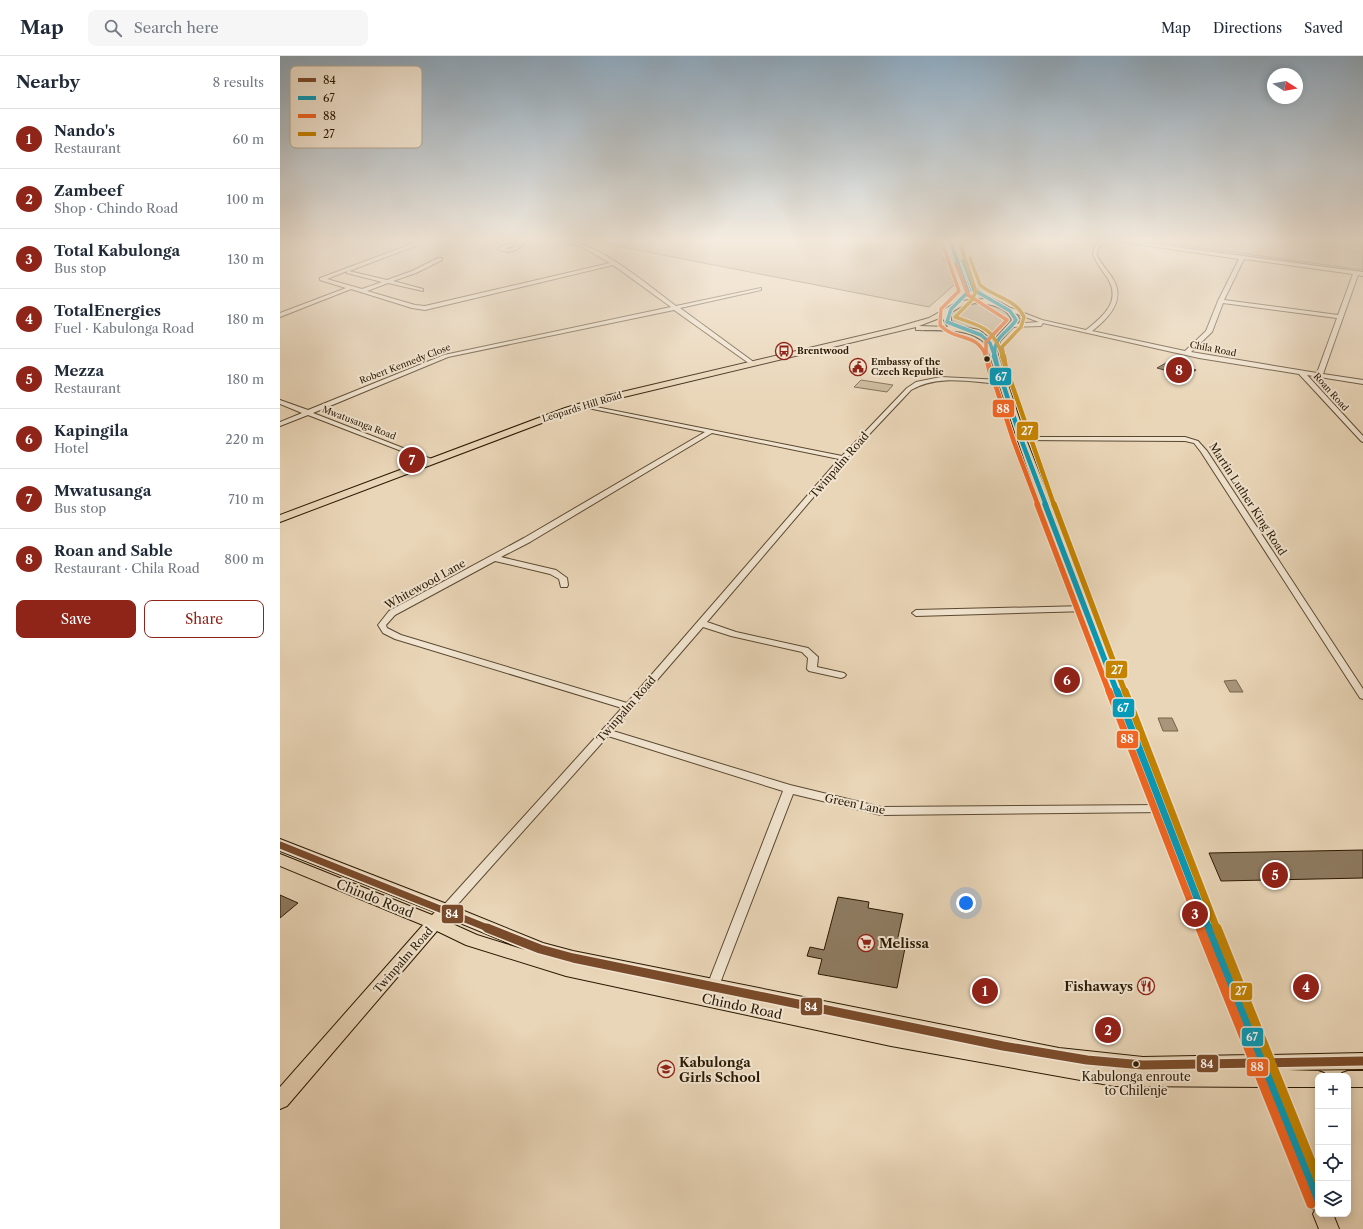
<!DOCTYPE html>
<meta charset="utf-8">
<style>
:root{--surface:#fff;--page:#f6f6f7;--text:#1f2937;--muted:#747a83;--line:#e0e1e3;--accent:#8f2418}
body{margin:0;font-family:"Libre Caslon Text",serif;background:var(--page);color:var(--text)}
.controls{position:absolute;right:12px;bottom:12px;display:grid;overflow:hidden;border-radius:8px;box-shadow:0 2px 10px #0003}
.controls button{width:36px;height:36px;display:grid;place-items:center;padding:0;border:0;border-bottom:1px solid var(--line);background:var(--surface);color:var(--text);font:20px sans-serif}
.compass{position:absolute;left:987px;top:12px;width:36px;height:36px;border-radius:50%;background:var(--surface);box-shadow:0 2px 10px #0003;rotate:101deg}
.you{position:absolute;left:686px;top:847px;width:14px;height:14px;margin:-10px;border:3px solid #fff;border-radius:50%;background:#1a73e8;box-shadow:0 0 0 6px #1a73e833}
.badge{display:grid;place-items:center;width:26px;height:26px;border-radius:50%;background:var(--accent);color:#fff;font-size:13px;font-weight:700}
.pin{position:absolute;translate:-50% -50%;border:2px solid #fff;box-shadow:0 1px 4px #0006}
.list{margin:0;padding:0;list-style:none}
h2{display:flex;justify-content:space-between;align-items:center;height:52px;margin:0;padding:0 16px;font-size:17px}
h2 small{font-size:13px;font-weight:400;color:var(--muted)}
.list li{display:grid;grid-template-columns:26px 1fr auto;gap:12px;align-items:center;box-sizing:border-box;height:60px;padding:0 16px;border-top:1px solid var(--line)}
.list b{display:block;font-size:15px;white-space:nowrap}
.list p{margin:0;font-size:13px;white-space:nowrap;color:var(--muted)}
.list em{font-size:13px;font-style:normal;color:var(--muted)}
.actions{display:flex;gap:8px;padding:12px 16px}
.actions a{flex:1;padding:9px 0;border:1px solid var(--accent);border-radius:8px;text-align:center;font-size:14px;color:var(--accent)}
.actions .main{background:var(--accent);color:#fff}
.icon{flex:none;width:22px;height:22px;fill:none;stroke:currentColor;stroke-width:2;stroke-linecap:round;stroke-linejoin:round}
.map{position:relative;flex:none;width:1083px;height:1173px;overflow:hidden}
header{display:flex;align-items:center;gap:24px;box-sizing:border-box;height:56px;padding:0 20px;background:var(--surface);border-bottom:1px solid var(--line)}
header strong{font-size:19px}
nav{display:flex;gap:22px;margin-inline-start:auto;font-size:14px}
.search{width:280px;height:36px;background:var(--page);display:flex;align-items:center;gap:10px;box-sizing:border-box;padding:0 14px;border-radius:8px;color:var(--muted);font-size:15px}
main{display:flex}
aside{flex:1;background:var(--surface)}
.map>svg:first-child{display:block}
.green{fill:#c9b598;stroke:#7a684e}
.water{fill:#a8957a;stroke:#76644a}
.building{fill:#8e7b61;stroke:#2b1a03}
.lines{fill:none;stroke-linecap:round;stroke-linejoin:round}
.minor-casing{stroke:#5a4930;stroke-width:2}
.major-casing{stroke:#2b1a03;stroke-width:2}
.minor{fill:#f1e4d0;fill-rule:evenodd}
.major{fill:#e9d5b7;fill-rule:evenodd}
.bus-1-far1-casing{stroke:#f1e4d0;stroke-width:10}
.bus-1-casing{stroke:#f1e4d0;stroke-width:12}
.bus-2-far4-casing{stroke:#f1e4d0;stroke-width:5.5}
.bus-2-far3-casing{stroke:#f1e4d0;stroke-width:6}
.bus-2-far2-casing{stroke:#f1e4d0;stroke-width:8}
.bus-2-far1-casing{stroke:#f1e4d0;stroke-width:10}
.bus-2-casing{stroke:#f1e4d0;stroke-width:12}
.bus-3-far4-casing{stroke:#f1e4d0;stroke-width:5.5}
.bus-3-far3-casing{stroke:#f1e4d0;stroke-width:6}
.bus-3-far2-casing{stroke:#f1e4d0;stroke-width:8}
.bus-3-far1-casing{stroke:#f1e4d0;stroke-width:10}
.bus-3-casing{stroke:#f1e4d0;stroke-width:12}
.bus-4-far4-casing{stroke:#f1e4d0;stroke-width:5.5}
.bus-4-far3-casing{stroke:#f1e4d0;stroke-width:6}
.bus-4-far2-casing{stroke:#f1e4d0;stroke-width:8}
.bus-4-far1-casing{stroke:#f1e4d0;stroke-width:10}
.bus-4-casing{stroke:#f1e4d0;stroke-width:12}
.bus-1-far1{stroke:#7a4b2a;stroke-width:7}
.bus-1{stroke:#7a4b2a;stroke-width:9}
.bus-2-far4{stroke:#049bba;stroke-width:3.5}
.bus-2-far3{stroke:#049bba;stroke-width:4.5}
.bus-2-far2{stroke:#049bba;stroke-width:5.5}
.bus-2-far1{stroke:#049bba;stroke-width:7}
.bus-2{stroke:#049bba;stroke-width:9}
.bus-3-far4{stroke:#f26522;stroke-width:3.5}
.bus-3-far3{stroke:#f26522;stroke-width:4.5}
.bus-3-far2{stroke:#f26522;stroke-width:5.5}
.bus-3-far1{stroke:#f26522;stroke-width:7}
.bus-3{stroke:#f26522;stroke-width:9}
.bus-4-far4{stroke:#c48301;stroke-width:3.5}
.bus-4-far3{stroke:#c48301;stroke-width:4.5}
.bus-4-far2{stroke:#c48301;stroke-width:5.5}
.bus-4-far1{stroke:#c48301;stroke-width:7}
.bus-4{stroke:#c48301;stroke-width:9}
.bus-dot{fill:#2b1a03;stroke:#f1e4d0;stroke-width:1.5}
.labels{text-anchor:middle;stroke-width:4;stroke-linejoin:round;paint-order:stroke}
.far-street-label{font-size:9px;fill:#2b1a03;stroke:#f1e4d0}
.far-poi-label{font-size:9px;font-weight:bold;fill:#2b1a03;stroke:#f1e4d0;text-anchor:start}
.street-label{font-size:11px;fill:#2b1a03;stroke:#f1e4d0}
.near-bus-label{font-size:12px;fill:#2b1a03;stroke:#f1e4d0}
.near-street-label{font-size:13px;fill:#2b1a03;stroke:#f1e4d0}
.near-poi-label{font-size:13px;font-weight:bold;fill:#2b1a03;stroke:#f1e4d0;text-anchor:start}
.key{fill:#f1e4d0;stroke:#b6a792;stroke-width:1}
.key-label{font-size:11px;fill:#2b1a03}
.line-badge{stroke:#f1e4d0;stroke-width:1.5}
.badge-label{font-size:11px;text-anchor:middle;font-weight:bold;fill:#fff}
</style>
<header>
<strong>Map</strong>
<div class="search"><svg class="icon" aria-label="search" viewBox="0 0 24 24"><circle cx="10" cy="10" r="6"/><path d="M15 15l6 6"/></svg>Search here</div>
<nav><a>Map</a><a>Directions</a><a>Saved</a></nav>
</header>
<main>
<aside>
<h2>Nearby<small>8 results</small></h2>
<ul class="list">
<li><span class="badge">1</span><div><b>Nando's</b><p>Restaurant</p></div><em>60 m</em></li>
<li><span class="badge">2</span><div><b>Zambeef</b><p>Shop · Chindo Road</p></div><em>100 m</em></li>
<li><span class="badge">3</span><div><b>Total Kabulonga</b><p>Bus stop</p></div><em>130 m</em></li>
<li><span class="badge">4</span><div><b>TotalEnergies</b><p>Fuel · Kabulonga Road</p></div><em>180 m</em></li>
<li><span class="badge">5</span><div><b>Mezza</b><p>Restaurant</p></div><em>180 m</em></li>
<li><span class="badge">6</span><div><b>Kapingila</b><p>Hotel</p></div><em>220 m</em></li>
<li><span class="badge">7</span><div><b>Mwatusanga</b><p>Bus stop</p></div><em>710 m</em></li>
<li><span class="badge">8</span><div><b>Roan and Sable</b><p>Restaurant · Chila Road</p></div><em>800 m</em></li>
</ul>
<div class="actions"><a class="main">Save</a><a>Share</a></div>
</aside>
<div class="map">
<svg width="1083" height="1173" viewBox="0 0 1083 1173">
<rect width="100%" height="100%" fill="#e9d5b7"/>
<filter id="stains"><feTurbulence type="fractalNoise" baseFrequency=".005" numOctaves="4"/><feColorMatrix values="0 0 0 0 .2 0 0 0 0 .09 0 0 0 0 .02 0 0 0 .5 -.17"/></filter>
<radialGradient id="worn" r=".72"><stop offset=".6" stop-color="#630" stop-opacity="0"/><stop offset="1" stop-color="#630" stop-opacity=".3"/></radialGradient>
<path class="green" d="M321 184H655L656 188H661L666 201 664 202V205L667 206 674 229 649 251 316 186Z
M863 184H1083V214Z
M695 247C708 248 730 251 732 267 721 282 683 275 671 264 671 249 682 248 695 247Z
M581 324 613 329 607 336 574 331Z"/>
<path class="water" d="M956 624 963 636H950L944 625Z
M878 662H892L898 675H883Z"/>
<path class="building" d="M886 307 891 309 893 308 916 314 905 321 893 319 895 317 877 312Z
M1083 794V822L941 825 929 797Z
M0 839 18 847 0 862Z
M558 841 589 846 588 852 623 858 618 881 627 882 617 932 538 918 542 903 527 900 530 891 544 894Z"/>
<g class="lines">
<g class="minor-casing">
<path id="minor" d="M137 184 143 185 138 189 69 215 107 224 132 215 158 202H162V204L136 217 113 225 143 233V235L108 227 87 235 135 249 145 250 330 207 302 191 279 184C317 184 366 228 396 250L481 232V234L400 252 475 307 470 308 394 254 168 301 33 357 154 404V406H150L28 359 0 370V366L22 357 0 348V344L28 354 164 299 391 251 333 209 145 254 132 252 71 233 0 261V257L66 232 40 224V222L134 187 138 185ZM67 215V217L102 226 82 233 47 223Z
M243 184H250L241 188 242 189C236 196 226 198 218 193L225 189ZM237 189 230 193H224Z
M820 184H825L818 193 817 199C821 208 828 215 833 223 846 244 829 262 812 275L905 295 926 275 938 245 959 203 829 184H843L1083 216V220L1078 219 1043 318 1083 324V328L1027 319 1083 380V386L1081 385 1019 318 919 302 763 267 761 270 730 271 729 270 732 268 759 266 729 255 728 254 731 252 762 264 806 274C824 260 841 245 828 223 823 215 817 208 813 199L814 193ZM964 203 1073 218 1058 259 944 244ZM943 247 1057 262 1037 317 911 296 932 276Z
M661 321 722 324 725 326 722 328C692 326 658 318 631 334L566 403 427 566 456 576 528 592 538 601 537 611 564 617 566 619 564 621 561 622 529 615 527 613 528 602 522 596 451 580 423 571 333 675 510 729 601 751 882 749 886 750 887 753 886 756 601 759 513 738 437 935 436 939 431 940 426 939 425 935 503 735 328 680 170 857 166 859 162 857 160 854 162 851 342 652 115 583 103 577 98 569 109 555 244 482 425 376 303 351 301 350V348L562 400 627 332 636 326ZM432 377 559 403 347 647 121 579 107 572 106 569 115 559 215 505 270 518 279 523 281 531H287L288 529 287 522 276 514 221 501 250 486Z
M741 381H905L918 385 927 395 1083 633V643L1080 642 921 396 914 387 905 385 739 384 738 383Z
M805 550 809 553 808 555 636 560 632 557 636 554Z"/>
</g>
<g class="major-casing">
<path id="major" d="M672 184H678C682 193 693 229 698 234 712 246 731 246 740 264L720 285 717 295 746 383 964 940 989 999 1083 997V1013L1008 1014 1038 1015 1044 1017 1046 1020H1038V1031H1003L1038 1120V1158H1053L1059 1173H1039L1033 1158 1035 1154 1031 1152 1028 1145 984 1031 834 1030 611 990 286 920 186 889 157 875 7 1050 0 1053V1031L143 869 0 810V798L152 859 155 856 0 795V783L172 850 263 887 293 895 779 992 863 1001 971 999 946 940C864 724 776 509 706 288 690 271 661 275 639 274H636V271L327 345 291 356 0 466V459L285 352 325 340 614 272 649 262 679 245 705 243 691 234ZM696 247C710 248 726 250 732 264L713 285 699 274 678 270 671 265V256L684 249ZM662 261 668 271 639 270ZM168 862 245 894 197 879 166 865Z
M1068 1015H1083V1031H1068V1020H1060L1062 1017Z"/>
</g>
<use href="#minor" class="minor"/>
<use href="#major" class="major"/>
<g class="bus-1-far1-casing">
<path id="bus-1-far1" d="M0 789 210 873"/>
</g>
<g class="bus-1-casing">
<path id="bus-1" d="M207 872 260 893 293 902 723 990 807 1004 863 1009 1083 1005"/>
</g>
<g class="bus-2-far4-casing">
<path id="bus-2-far4" d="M670 184 688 236 671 253 667 266 701 279 710 287 715 301
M683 205 694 234 730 255 736 264C727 278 712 281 715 301"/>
</g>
<g class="bus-2-far3-casing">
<path id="bus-2-far3" d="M714 300 741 383 766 449
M715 300 718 315"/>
</g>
<g class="bus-2-far2-casing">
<path id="bus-2-far2" d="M765 448 837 636"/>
</g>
<g class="bus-2-far1-casing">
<path id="bus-2-far1" d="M837 635 929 873"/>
</g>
<g class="bus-2-casing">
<path id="bus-2" d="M929 872 1038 1145"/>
</g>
<g class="bus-3-far4-casing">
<path id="bus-3-far4" d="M662 187 679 235 661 253 660 269C676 286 698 276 706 301
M676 208 688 239 727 264 706 286V301"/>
</g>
<g class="bus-3-far3-casing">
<path id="bus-3-far3" d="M706 300 734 386 758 449
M706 300 710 317"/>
</g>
<g class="bus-3-far2-casing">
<path id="bus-3-far2" d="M757 448 829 636"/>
</g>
<g class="bus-3-far1-casing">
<path id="bus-3-far1" d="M829 635 921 873"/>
</g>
<g class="bus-3-casing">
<path id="bus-3" d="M920 872 1031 1148"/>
</g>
<g class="bus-4-far4-casing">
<path id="bus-4-far4" d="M679 184 696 236 691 245 675 261C703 271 713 271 723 301
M690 202 700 229C714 241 736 243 744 261L741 271 722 291 724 301"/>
</g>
<g class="bus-4-far3-casing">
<path id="bus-4-far3" d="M722 300 774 449
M724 300 726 313"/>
</g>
<g class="bus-4-far2-casing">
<path id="bus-4-far2" d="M774 448 845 636"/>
</g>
<g class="bus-4-far1-casing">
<path id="bus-4-far1" d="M845 635 937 873"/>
</g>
<g class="bus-4-casing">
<path id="bus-4" d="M937 872 1038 1123"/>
</g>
<use href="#bus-1-far1" class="bus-1-far1"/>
<use href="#bus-1" class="bus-1"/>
<use href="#bus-2-far4" class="bus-2-far4"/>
<use href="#bus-2-far3" class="bus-2-far3"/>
<use href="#bus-2-far2" class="bus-2-far2"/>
<use href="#bus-2-far1" class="bus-2-far1"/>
<use href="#bus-2" class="bus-2"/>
<use href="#bus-3-far4" class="bus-3-far4"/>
<use href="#bus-3-far3" class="bus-3-far3"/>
<use href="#bus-3-far2" class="bus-3-far2"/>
<use href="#bus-3-far1" class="bus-3-far1"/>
<use href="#bus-3" class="bus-3"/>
<use href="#bus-4-far4" class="bus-4-far4"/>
<use href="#bus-4-far3" class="bus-4-far3"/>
<use href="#bus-4-far2" class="bus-4-far2"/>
<use href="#bus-4-far1" class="bus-4-far1"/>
<use href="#bus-4" class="bus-4"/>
</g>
<linearGradient id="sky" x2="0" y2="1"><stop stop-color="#8ea8bc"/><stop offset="0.53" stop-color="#f5ecdf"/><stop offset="1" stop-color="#f5ecdf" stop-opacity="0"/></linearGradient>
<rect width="1083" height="348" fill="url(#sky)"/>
<defs>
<g id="bus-ring" transform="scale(0.9)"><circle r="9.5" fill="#f1e4d0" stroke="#8f2418" stroke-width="1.5"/><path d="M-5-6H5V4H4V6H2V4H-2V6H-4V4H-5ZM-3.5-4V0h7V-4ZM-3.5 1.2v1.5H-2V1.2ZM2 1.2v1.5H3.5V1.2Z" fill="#8f2418"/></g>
<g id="civic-ring" transform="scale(0.9)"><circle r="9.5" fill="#f1e4d0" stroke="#8f2418" stroke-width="1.5"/><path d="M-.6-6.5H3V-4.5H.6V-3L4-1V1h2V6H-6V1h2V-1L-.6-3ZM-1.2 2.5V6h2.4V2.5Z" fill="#8f2418"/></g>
<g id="supermarket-ring" transform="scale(0.9)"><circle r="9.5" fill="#f1e4d0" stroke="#8f2418" stroke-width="1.5"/><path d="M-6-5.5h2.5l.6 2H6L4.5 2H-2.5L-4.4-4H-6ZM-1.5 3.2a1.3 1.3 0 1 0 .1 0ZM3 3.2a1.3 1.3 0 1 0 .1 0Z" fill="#8f2418"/></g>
<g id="restaurant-ring" transform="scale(0.9)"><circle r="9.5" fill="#f1e4d0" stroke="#8f2418" stroke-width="1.5"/><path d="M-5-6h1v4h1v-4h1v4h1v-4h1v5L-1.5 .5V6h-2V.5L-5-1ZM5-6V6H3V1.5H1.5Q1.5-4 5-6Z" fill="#8f2418"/></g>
<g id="school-ring" transform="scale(0.9)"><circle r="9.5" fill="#f1e4d0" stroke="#8f2418" stroke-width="1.5"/><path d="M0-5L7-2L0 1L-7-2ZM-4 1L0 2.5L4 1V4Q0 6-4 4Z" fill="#8f2418"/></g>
</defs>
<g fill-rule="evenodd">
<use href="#bus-ring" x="504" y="295"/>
<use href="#civic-ring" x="578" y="311"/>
<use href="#supermarket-ring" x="586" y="887"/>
<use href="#restaurant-ring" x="866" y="930"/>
<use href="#school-ring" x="386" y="1013"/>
</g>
<g class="bus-dot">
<circle cx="707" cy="303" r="3.5"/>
<circle cx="856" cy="1008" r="3.5"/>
</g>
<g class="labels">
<g class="far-street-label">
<text transform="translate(933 293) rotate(11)" y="3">Chila Road</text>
<text transform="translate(125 308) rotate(-21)" y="3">Robert Kennedy Close</text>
<text transform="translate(1051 336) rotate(48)" y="3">Roan Road</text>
<text transform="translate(302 351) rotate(-17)" y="3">Leopards Hill Road</text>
<text transform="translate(79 367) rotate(21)" y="3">Mwatusanga Road</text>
</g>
<g class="far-poi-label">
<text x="517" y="298">Brentwood</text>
<text x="591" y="309">Embassy of the<tspan x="591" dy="10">Czech Republic</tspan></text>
</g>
<g class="street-label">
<text transform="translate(559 409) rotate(-49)" y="4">Twinpalm Road</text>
<text transform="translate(968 443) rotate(57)" y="4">Martin Luther King Road</text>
<text transform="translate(145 528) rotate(-29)" y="4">Whitewood Lane</text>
<text transform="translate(346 653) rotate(-49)" y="4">Twinpalm Road</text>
<text transform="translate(575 748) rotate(12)" y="4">Green Lane</text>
<text transform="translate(123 904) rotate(-49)" y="4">Twinpalm Road</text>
</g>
<g class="near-bus-label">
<text x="856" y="1025">Kabulonga enroute<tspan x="856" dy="14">to Chilenje</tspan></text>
</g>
<g class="near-street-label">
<text transform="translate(95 842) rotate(22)" y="5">Chindo Road</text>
<text transform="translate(462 950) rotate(12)" y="5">Chindo Road</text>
</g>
<g class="near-poi-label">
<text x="599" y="892">Melissa</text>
<text x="853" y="935" text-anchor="end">Fishaways</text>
<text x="399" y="1011">Kabulonga<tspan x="399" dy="15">Girls School</tspan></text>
</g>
</g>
<rect x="10" y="10" width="132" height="82" rx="6" class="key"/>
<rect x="18" y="22" width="18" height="4" fill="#7a4b2a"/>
<rect x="18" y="40" width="18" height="4" fill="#049bba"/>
<rect x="18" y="58" width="18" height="4" fill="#f26522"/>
<rect x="18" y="76" width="18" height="4" fill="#c48301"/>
<g class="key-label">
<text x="43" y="28">84</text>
<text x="43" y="46">67</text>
<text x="43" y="64">88</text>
<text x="43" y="82">27</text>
</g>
<g class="line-badge">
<rect x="709" y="311" width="23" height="19" rx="4" fill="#049bba"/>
<rect x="712" y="343" width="23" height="19" rx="4" fill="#f26522"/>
<rect x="736" y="365" width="23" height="20" rx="4" fill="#c48301"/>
<rect x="825" y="604" width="23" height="19" rx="4" fill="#c48301"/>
<rect x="832" y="642" width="23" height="20" rx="4" fill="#049bba"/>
<rect x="836" y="674" width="23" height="19" rx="4" fill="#f26522"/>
<rect x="161" y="848" width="23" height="20" rx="4" fill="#7a4b2a"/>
<rect x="950" y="926" width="23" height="19" rx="4" fill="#c48301"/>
<rect x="520" y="941" width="23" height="19" rx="4" fill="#7a4b2a"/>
<rect x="961" y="971" width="23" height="20" rx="4" fill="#049bba"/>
<rect x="916" y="998" width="23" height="19" rx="4" fill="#7a4b2a"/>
<rect x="966" y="1002" width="23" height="19" rx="4" fill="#f26522"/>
</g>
<g class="badge-label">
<text x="721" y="325">67</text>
<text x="723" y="357">88</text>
<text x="747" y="379">27</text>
<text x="837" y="618">27</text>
<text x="843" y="656">67</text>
<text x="847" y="687">88</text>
<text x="172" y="862">84</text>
<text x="961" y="939">27</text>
<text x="531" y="955">84</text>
<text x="972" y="985">67</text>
<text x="927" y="1012">84</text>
<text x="977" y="1015">88</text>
</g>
<rect width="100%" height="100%" filter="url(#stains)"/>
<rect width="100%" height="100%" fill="url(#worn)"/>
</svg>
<div class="controls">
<button>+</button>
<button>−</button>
<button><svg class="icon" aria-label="locate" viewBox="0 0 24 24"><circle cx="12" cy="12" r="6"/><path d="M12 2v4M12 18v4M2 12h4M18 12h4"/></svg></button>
<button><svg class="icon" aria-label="layers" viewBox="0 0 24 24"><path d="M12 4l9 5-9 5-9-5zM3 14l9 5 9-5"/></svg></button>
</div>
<svg class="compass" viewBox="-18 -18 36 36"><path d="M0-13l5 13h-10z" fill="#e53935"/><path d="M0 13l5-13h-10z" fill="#747a83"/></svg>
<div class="you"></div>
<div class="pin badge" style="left:705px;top:935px">1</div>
<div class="pin badge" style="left:828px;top:974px">2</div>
<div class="pin badge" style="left:915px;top:858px">3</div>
<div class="pin badge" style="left:1026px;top:931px">4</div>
<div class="pin badge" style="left:995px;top:819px">5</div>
<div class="pin badge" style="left:787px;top:624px">6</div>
<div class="pin badge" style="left:132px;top:404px">7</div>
<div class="pin badge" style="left:899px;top:314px">8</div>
</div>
</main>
